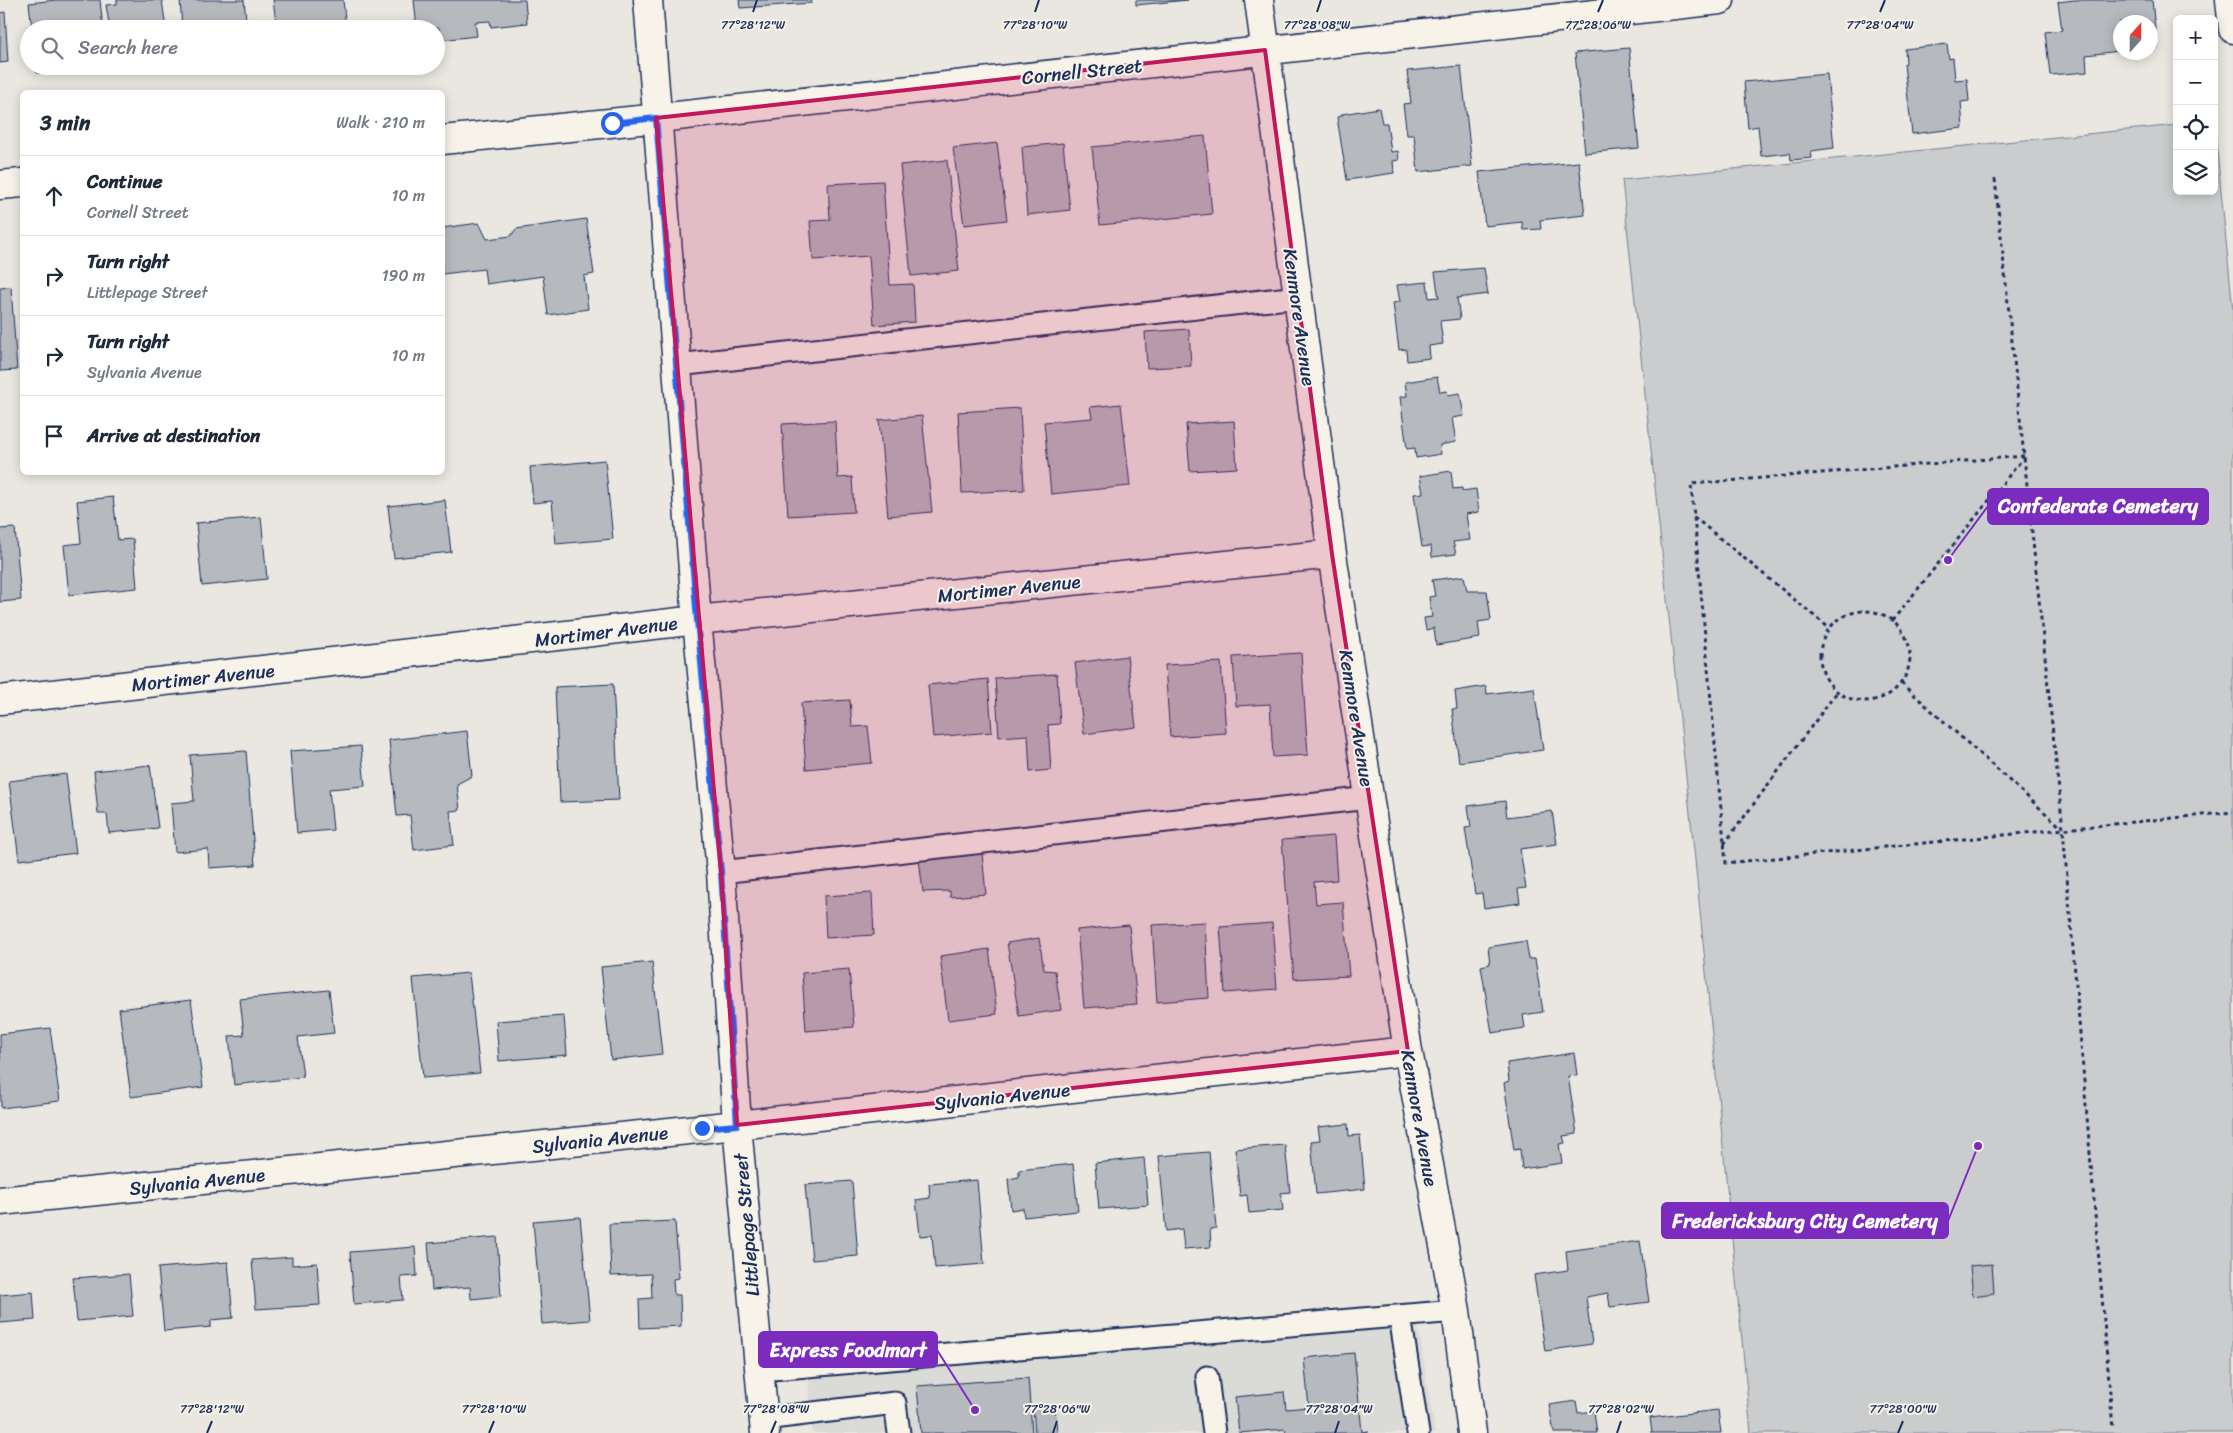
<!DOCTYPE html>
<meta charset="utf-8">
<style>
:root{--surface:#fff;--page:#f2f2f3;--text:#1f2937;--muted:#747a83;--line:#e0e1e3}
body{margin:0;font-family:Sriracha,sans-serif;background:var(--page);color:var(--text)}
.controls{position:absolute;right:15px;top:15px;display:grid;overflow:hidden;border-radius:8px;box-shadow:0 2px 12px #0003}
.controls button{width:45px;height:45px;display:grid;place-items:center;padding:0;border:0;border-bottom:1px solid var(--line);background:var(--surface);color:var(--text);font:25px sans-serif}
.compass{position:absolute;left:2113px;top:15px;width:45px;height:45px;border-radius:50%;background:var(--surface);box-shadow:0 2px 12px #0003;rotate:21deg}
.stop{position:absolute;width:15px;height:15px;margin:-11px;border:4px solid #2563eb;border-radius:50%;background:#fff}
.stop.end{background:#2563eb;border-color:#fff;box-shadow:0 1px 5px #0008}
.list{margin:0;padding:0;list-style:none}
h2{display:flex;justify-content:space-between;align-items:center;height:65px;margin:0;padding:0 20px;font-size:21px}
h2 small{font-size:16px;font-weight:400;color:var(--muted)}
.list li{display:grid;grid-template-columns:32px 1fr auto;gap:15px;align-items:center;box-sizing:border-box;height:80px;padding:0 20px;border-top:1px solid var(--line)}
.list b{display:block;font-size:19px;white-space:nowrap}
.list p{margin:0;font-size:16px;white-space:nowrap;color:var(--muted)}
.list em{font-size:16px;font-style:normal;color:var(--muted)}
.icon{flex:none;width:28px;height:28px;fill:none;stroke:currentColor;stroke-width:2;stroke-linecap:round;stroke-linejoin:round}
.map{position:relative;flex:none;width:2233px;height:1433px;overflow:hidden}
.search{position:absolute;background:var(--surface);box-shadow:0 2px 12px #0003;left:20px;top:20px;width:425px;height:55px;display:flex;align-items:center;gap:12px;box-sizing:border-box;padding:0 18px;border-radius:28px;color:var(--muted);font-size:19px}
.panel{position:absolute;background:var(--surface);box-shadow:0 2px 12px #0003;left:20px;top:90px;width:425px;height:385px;border-radius:8px}
.map>svg:first-child{display:block}
.built{fill:#dadad6}
.green{fill:#cbcccd;stroke:#737e96}
.building{fill:#b6babf;stroke:#1b2f5e}
.lines{fill:none;stroke-linecap:round;stroke-linejoin:round}
.lane-casing{stroke:#1b2f5e;stroke-width:25}
.street-casing{stroke:#1b2f5e;stroke-width:31}
.secondary-casing{stroke:#1b2f5e;stroke-width:31}
.path{stroke:#1b2f5e;stroke-width:3;stroke-dasharray:4 4;stroke-linecap:butt}
.lane{stroke:#f7f3e8;stroke-width:21}
.street{stroke:#f7f3e8;stroke-width:28}
.secondary{stroke:#f7f3e8;stroke-width:28}
.route{stroke:#2563eb;stroke-width:6}
.marked{fill:#c2185b;fill-opacity:0.2;stroke:#c2185b;stroke-width:4;stroke-linejoin:round}
.ticks{fill:none;stroke:#1b2f5e;stroke-width:2}
.labels{text-anchor:middle;stroke-width:4;stroke-linejoin:round;paint-order:stroke}
.street-label{font-size:19px;fill:#1b2f5e;stroke:#f7f3e8}
.ticks-label{font-size:12px;text-anchor:middle;fill:#1b2f5e;stroke:#f7f3e8;stroke-width:4;stroke-linejoin:round;paint-order:stroke}
.leader{fill:none;stroke:#7b2cbf;stroke-width:2}
.callout-dot{fill:#7b2cbf;stroke:#f7f3e8;stroke-width:2}
.callout{fill:#7b2cbf;stroke:#7b2cbf;stroke-width:2}
.callout-label{font-size:20px;text-anchor:middle;font-weight:bold;fill:#fff}
</style>
<div class="map">
<svg width="2233" height="1433" viewBox="0 0 2233 1433">
<rect width="100%" height="100%" fill="#eae7e0"/>
<filter id="ink" filterUnits="userSpaceOnUse"><feTurbulence type="fractalNoise" baseFrequency=".02" numOctaves="2"/><feDisplacementMap in="SourceGraphic" scale="10" xChannelSelector="R" yChannelSelector="G"/><feConvolveMatrix kernelMatrix="1 2 1 2 8 2 1 2 1" color-interpolation-filters="sRGB"/></filter>
<g filter="url(#ink)">
<path class="built" d="M1415 1305 1435 1433H812L807 1353Z"/>
<path class="green" d="M2214 121 2233 310V1433H1751L1695 860 1622 180 2177 125V191H2214Z"/>
<path class="building" d="M56 0H100L103 29H32L29 3Z
M117 0H162L166 29H110L106 5 117 4Z
M180 0H244L247 29H205V24L182 26Z
M273 0H343L346 29H277Z
M414 0H525L527 23 491 27 490 21 475 22 477 36 440 40 439 28 417 29Z
M739 0H811L812 3 740 8Z
M1136 0H1188L1136 5Z
M2074 0H2152L2157 48H2150V22H2120V51L2086 55 2087 72 2050 75 2045 32 2062 30 2058 2Z
M5 12 8 62 0 63V13Z
M1947 44 1949 59 1953 58 1955 80 1967 79 1969 101 1961 102 1963 128 1912 134 1904 64 1906 63 1905 49Z
M1629 48 1639 148 1585 153 1575 53Z
M36 66H104L37 73Z
M1461 66 1472 166 1418 172 1414 135H1407L1403 104 1411 103 1407 71Z
M1827 74 1834 148 1811 151 1812 158 1791 160 1790 153 1761 156 1758 126 1748 128 1744 82Z
M1379 108 1382 123H1387L1391 152 1398 151 1399 160 1393 161 1394 173 1347 180 1337 117 1342 116V114Z
M1205 136 1212 214 1100 225 1092 147Z
M997 143 1007 220 964 225 953 148Z
M1063 143 1070 210 1027 215 1022 147Z
M947 160 959 271 911 276 900 165Z
M1579 162 1585 215 1540 220 1541 229 1523 230 1522 222 1485 226 1479 172Z
M883 181 890 285 913 284 915 322 874 325 869 256 813 260 810 221 830 220 828 184Z
M586 219 594 274 584 276 588 309 548 315 543 276 486 284 484 269 442 274V228L479 223 487 239 511 236 516 229Z
M1484 268 1488 294 1457 298 1460 319 1440 321 1443 344 1429 346 1430 358 1407 361 1406 349 1399 350 1393 303 1400 302 1397 285 1427 282 1429 298 1437 297 1439 299 1435 272Z
M11 287 17 370 0 371V288Z
M1189 329 1191 366 1147 368 1145 332Z
M1437 377 1440 392 1447 391 1448 395 1460 393 1464 416 1452 418 1456 442 1440 445 1441 454 1416 458 1415 448 1407 449 1400 397 1407 396 1405 382Z
M1121 404 1130 486 1051 494 1044 422 1092 418 1090 407Z
M1020 408 1024 490 962 493 958 412Z
M922 416 932 512 888 516 879 420Z
M835 421 838 478 852 477 854 512 788 516 782 424Z
M1234 421 1237 468 1190 471 1186 424Z
M605 460 613 539 556 544 552 501 533 503 530 467Z
M1451 471 1453 489 1462 488V491L1476 489 1479 512 1466 514 1470 540 1453 542 1456 554 1432 557 1431 546 1422 547 1414 494 1423 493 1420 476Z
M113 497 118 540 133 539 137 588 69 595 64 545 81 543 77 501Z
M445 500 451 552 394 558 388 506Z
M261 517 267 579 202 586 196 523Z
M15 528 21 600 0 602V529Z
M1464 576 1467 591H1487L1491 620 1478 622 1480 638 1436 645 1434 628 1426 630 1424 618 1432 617 1429 597 1435 596 1432 580Z
M1301 653 1308 755 1273 757 1270 704 1236 706 1233 657Z
M1127 656 1136 727 1084 734 1075 663Z
M1221 662 1226 733 1170 737 1165 665Z
M1057 674 1060 724 1048 725 1051 770 1030 772 1028 735 999 737 995 678Z
M988 679 992 732 933 737 928 685Z
M613 684 619 800 560 802 555 687Z
M1486 686 1487 694 1534 688 1543 750 1459 762 1452 709H1457L1455 691Z
M850 700 852 727 868 726 872 763 806 769 801 703Z
M467 731 472 776 457 784 460 810 450 811 454 845 414 850 410 815 397 816 389 740Z
M361 746 365 786 329 789 333 830 297 833 290 751Z
M246 751 255 865 209 868 208 849 175 852 171 803 194 801 190 755Z
M150 765 158 828 109 833 107 814H98L94 771Z
M66 774 76 853 19 860 9 781Z
M1505 801 1507 817 1552 811 1557 844 1520 849 1526 888 1518 889 1520 903 1484 908 1482 893 1475 894 1465 828 1471 827 1468 806Z
M1334 836 1337 880 1314 882 1316 904 1343 902 1349 976 1294 979 1282 840Z
M982 853 986 894 950 897V891L923 892 919 859Z
M872 893 874 935 826 938 824 896Z
M1205 922 1209 998 1157 1002 1152 925Z
M1272 923 1277 989 1225 993 1220 927Z
M1129 925 1137 1004 1084 1008 1077 930Z
M1039 938 1044 970 1055 971 1061 1010 1019 1016 1007 943Z
M1526 941 1529 959H1535L1543 1012 1523 1015 1525 1028 1492 1033 1481 966 1490 964 1488 947Z
M989 949 997 1014 948 1020 940 956Z
M652 962 662 1054 611 1060 601 967Z
M849 969 854 1027 806 1031 802 973Z
M469 973 480 1073 423 1078 413 978Z
M329 990 334 1033 298 1037 303 1077 234 1085 229 1036 244 1035 240 999Z
M191 1000 203 1087 131 1097 119 1009Z
M564 1016 567 1055 499 1061 496 1021Z
M50 1028 60 1101 1 1108 0 1034Z
M1574 1053 1577 1075 1568 1076 1577 1134 1563 1136 1565 1143 1559 1144 1562 1163 1522 1169 1520 1149 1514 1150 1504 1083 1509 1081 1507 1063Z
M1348 1124 1349 1136 1360 1135 1365 1189 1316 1194 1311 1141 1320 1140 1318 1127Z
M1285 1145 1290 1192 1281 1193 1283 1210 1249 1213 1247 1195 1240 1196 1235 1149Z
M1209 1152 1216 1228 1210 1229 1211 1247 1184 1249 1182 1229 1166 1231 1159 1156Z
M1144 1158 1148 1205 1099 1209 1095 1163Z
M1073 1164 1078 1211 1024 1217 1023 1208 1011 1210 1008 1179 1019 1177V1170Z
M977 1180 984 1264 935 1268 932 1235 920 1236 916 1200 930 1198 929 1184Z
M852 1181 858 1256 812 1260 805 1185Z
M580 1217 590 1320 542 1324 533 1221Z
M675 1221 679 1278 673 1279 674 1295H680L681 1326 640 1328 639 1299 652 1298 651 1274 611 1276 609 1224Z
M497 1237 501 1296 471 1299 470 1287 432 1290 428 1243Z
M1640 1241 1649 1302 1610 1307 1608 1293 1586 1297 1592 1344 1545 1351 1534 1275 1568 1270 1566 1251Z
M415 1247 417 1276 401 1277 403 1300 354 1304 350 1252Z
M292 1257V1265L317 1263 320 1305 256 1309 252 1260Z
M228 1262 233 1318 211 1320V1327L164 1331 158 1268Z
M1992 1264 1994 1293 1973 1296 1970 1266Z
M129 1274 133 1316 77 1321 73 1278Z
M33 1292 35 1320 0 1323V1295Z
M1354 1353 1362 1432 1368 1431V1433H1286L1285 1429 1239 1433 1235 1397 1284 1392 1286 1409 1309 1407 1304 1358Z
M1028 1378 1032 1433H921L917 1386Z
M1576 1401 1578 1413 1594 1411 1597 1433H1554L1549 1405Z
M1055 1406 1057 1433H1035L1033 1407Z
M1718 1410 1721 1433H1652L1650 1418Z"/>
<g class="lines">
<g class="lane-casing">
<path id="lane" d="M677 365 1298 297
M721 872 1369 798
M1400 1316 1418 1433
M760 1370 1456 1311
M1207 1377 1214 1433
M764 1419 895 1403 899 1433"/>
</g>
<g class="street-casing">
<path id="street" d="M648 0 697 620 721 872 737 1125 765 1433
M1259 0 1332 554 1408 1051 1456 1311 1472 1433
M442 140 659 118 1720 0
M0 185 22 183
M0 700 697 620 1332 554
M0 1201 737 1125 1408 1051"/>
</g>
<g class="secondary-casing">
<path id="secondary" d="M2230 0 2233 29"/>
</g>
<path class="path" d="M1995 179 2063 829 2113 1429
M2024 456 1691 484 1726 863 2233 812
M1694 517 1829 628
M1820 656a45 45 0 1 1 90 0a45 45 0 1 1-90 0Z
M1892 621 2024 457
M1901 683 2062 828
M1724 844 1837 692"/>
<use href="#lane" class="lane"/>
<use href="#street" class="street"/>
<use href="#secondary" class="secondary"/>
</g>
</g>
<g class="lines" filter="url(#ink)">
<path class="route" d="M612 123 656 118 658 143 697 620 721 872 737 1125 702 1128"/>
</g>
<path class="marked" d="M1265 50 1332 554 1408 1051 737 1125 721 872 656 118Z"/>
<path class="ticks" d="M753 12 757 0M1035 12 1039 0M1317 12 1321 0M1598 12 1603 0M1880 12 1885 0M207 1433 212 1421M489 1433 494 1421M771 1433 776 1421M1053 1433 1057 1421M1335 1433 1339 1421M1617 1433 1621 1421M1898 1433 1903 1421"/>
<g class="labels">
<g class="street-label">
<text transform="translate(1082 71) rotate(-6)" y="7">Cornell Street</text>
<text transform="translate(1300 317) rotate(82)" y="7">Kenmore Avenue</text>
<text transform="translate(1009 588) rotate(-6)" y="7">Mortimer Avenue</text>
<text transform="translate(606 631) rotate(-7)" y="7">Mortimer Avenue</text>
<text transform="translate(203 677) rotate(-6)" y="7">Mortimer Avenue</text>
<text transform="translate(1357 718) rotate(81)" y="7">Kenmore Avenue</text>
<text transform="translate(1002 1096) rotate(-6)" y="7">Sylvania Avenue</text>
<text transform="translate(1420 1118) rotate(80)" y="7">Kenmore Avenue</text>
<text transform="translate(600 1139) rotate(-6)" y="7">Sylvania Avenue</text>
<text transform="translate(197 1181) rotate(-6)" y="7">Sylvania Avenue</text>
<text transform="translate(746 1225) rotate(-95)" y="7">Littlepage Street</text>
</g>
</g>
<g class="ticks-label">
<text x="753" y="29">77°28'12"W</text>
<text x="1035" y="29">77°28'10"W</text>
<text x="1317" y="29">77°28'08"W</text>
<text x="1598" y="29">77°28'06"W</text>
<text x="1880" y="29">77°28'04"W</text>
<text x="212" y="1413">77°28'12"W</text>
<text x="494" y="1413">77°28'10"W</text>
<text x="776" y="1413">77°28'08"W</text>
<text x="1057" y="1413">77°28'06"W</text>
<text x="1339" y="1413">77°28'04"W</text>
<text x="1621" y="1413">77°28'02"W</text>
<text x="1903" y="1413">77°28'00"W</text>
</g>
<path class="leader" d="M1948 560L1988 506M1978 1146L1948 1221M975 1410L937 1350"/>
<g class="callout-dot">
<circle cx="1948" cy="560" r="5"/>
<circle cx="1978" cy="1146" r="5"/>
<circle cx="975" cy="1410" r="5"/>
</g>
<g class="callout">
<rect x="1988" y="489" width="220" height="35" rx="5"/>
<rect x="1662" y="1203" width="286" height="35" rx="5"/>
<rect x="759" y="1332" width="178" height="35" rx="5"/>
</g>
<g class="callout-label">
<text x="2098" y="513">Confederate Cemetery</text>
<text x="1805" y="1228">Fredericksburg City Cemetery</text>
<text x="848" y="1357">Express Foodmart</text>
</g>
</svg>
<div class="controls">
<button>+</button>
<button>−</button>
<button><svg class="icon" aria-label="locate" viewBox="0 0 24 24"><circle cx="12" cy="12" r="6"/><path d="M12 2v4M12 18v4M2 12h4M18 12h4"/></svg></button>
<button><svg class="icon" aria-label="layers" viewBox="0 0 24 24"><path d="M12 4l9 5-9 5-9-5zM3 14l9 5 9-5"/></svg></button>
</div>
<svg class="compass" viewBox="-18 -18 36 36"><path d="M0-13l5 13h-10z" fill="#e53935"/><path d="M0 13l5-13h-10z" fill="#747a83"/></svg>
<div class="stop" style="left:612px;top:123px"></div>
<div class="stop end" style="left:702px;top:1128px"></div>
<div class="search"><svg class="icon" aria-label="search" viewBox="0 0 24 24"><circle cx="10" cy="10" r="6"/><path d="M15 15l6 6"/></svg>Search here</div>
<section class="panel">
<h2>3 min<small>Walk · 210 m</small></h2>
<ul class="list">
<li><svg class="icon" aria-label="ahead" viewBox="0 0 24 24"><path d="M12 20V5M6 11l6-6 6 6"/></svg><div><b>Continue</b><p>Cornell Street</p></div><em>10 m</em></li>
<li><svg class="icon" aria-label="right" viewBox="0 0 24 24"><path d="M7 20v-9h11M14 6l5 5-5 5"/></svg><div><b>Turn right</b><p>Littlepage Street</p></div><em>190 m</em></li>
<li><svg class="icon" aria-label="right" viewBox="0 0 24 24"><path d="M7 20v-9h11M14 6l5 5-5 5"/></svg><div><b>Turn right</b><p>Sylvania Avenue</p></div><em>10 m</em></li>
<li><svg class="icon" aria-label="arrive" viewBox="0 0 24 24"><path d="M6 21V4h12l-3 4 3 4H6"/></svg><div><b>Arrive at destination</b></div></li>
</ul>
</section>
</div>
